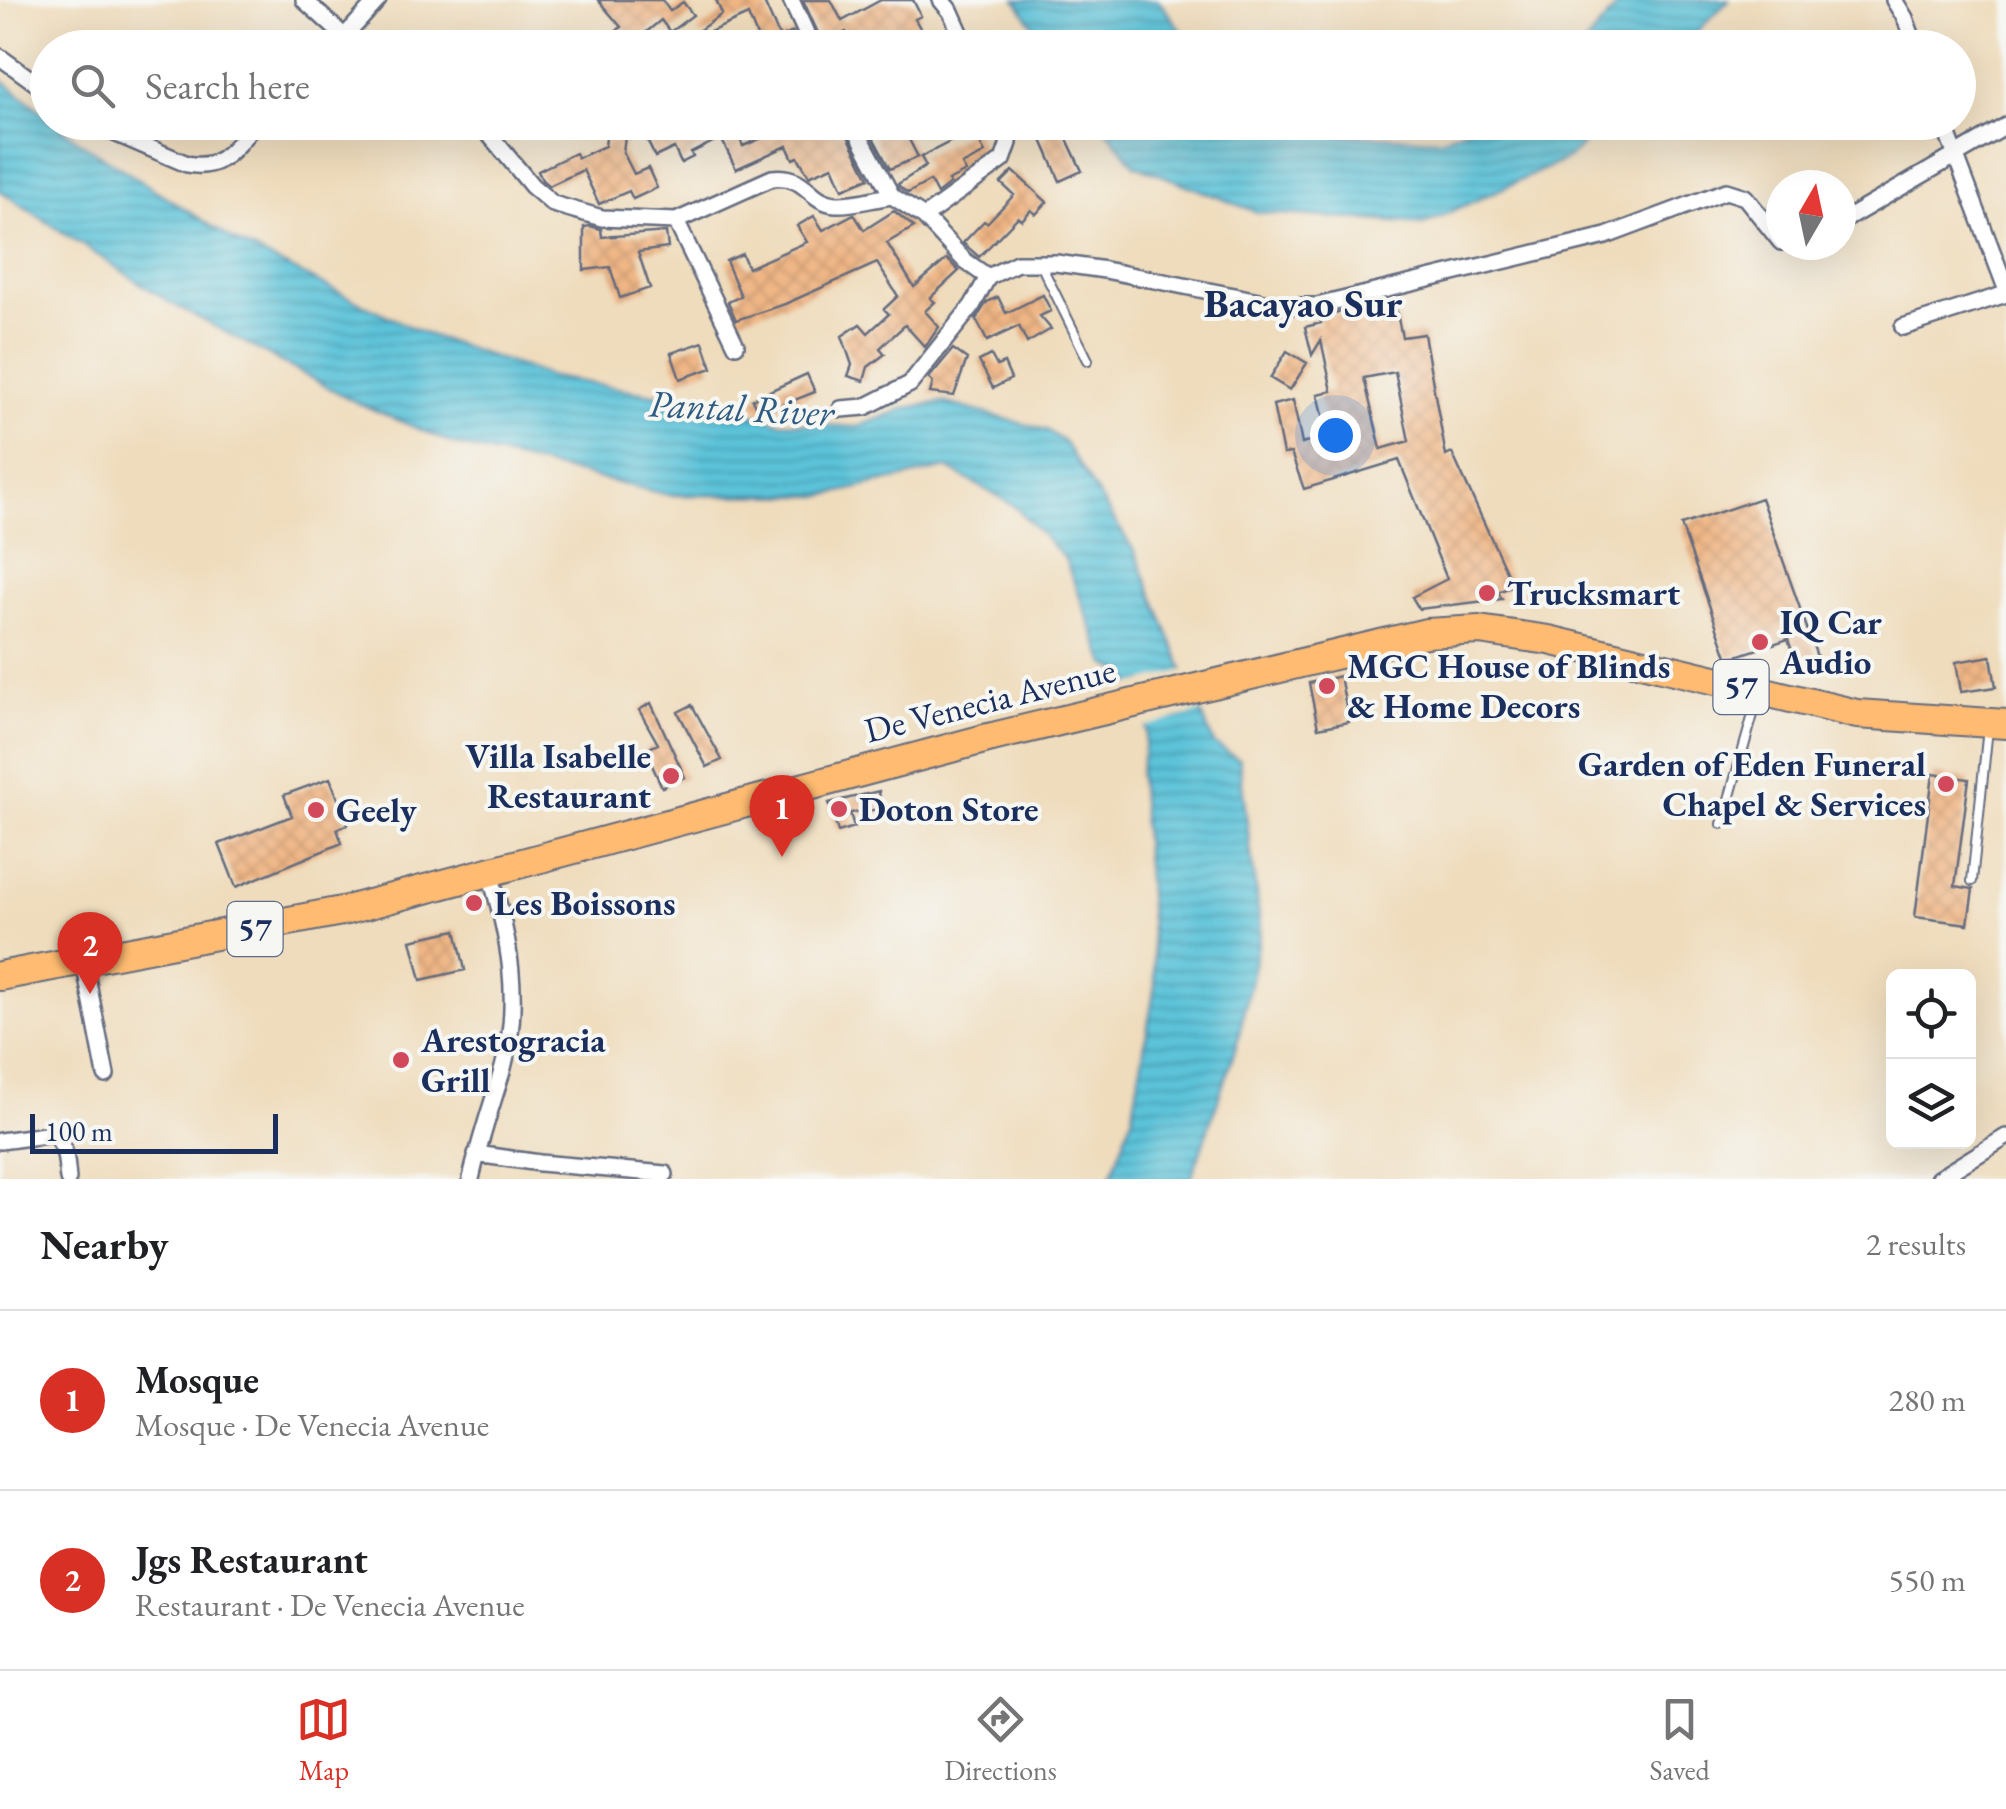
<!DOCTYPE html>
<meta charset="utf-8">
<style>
:root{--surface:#fff;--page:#f2f2f2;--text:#202124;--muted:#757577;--line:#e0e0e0;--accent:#d93025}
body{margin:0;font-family:"EB Garamond",serif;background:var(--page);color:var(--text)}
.controls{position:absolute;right:30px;bottom:30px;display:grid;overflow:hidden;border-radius:15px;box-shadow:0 10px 40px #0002}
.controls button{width:90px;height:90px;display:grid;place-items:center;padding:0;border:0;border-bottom:2px solid var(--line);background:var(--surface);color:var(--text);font:50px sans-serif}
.compass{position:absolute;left:1766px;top:170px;width:90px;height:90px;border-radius:50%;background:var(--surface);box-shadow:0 10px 40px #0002;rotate:9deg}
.scale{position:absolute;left:30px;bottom:25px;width:248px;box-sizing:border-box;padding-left:10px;border:5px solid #1b2f5e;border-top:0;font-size:28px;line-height:35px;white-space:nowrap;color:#1b2f5e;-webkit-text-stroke:8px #f6f6f2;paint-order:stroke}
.you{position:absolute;left:1335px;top:435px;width:35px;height:35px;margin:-25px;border:8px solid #fff;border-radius:50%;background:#1a73e8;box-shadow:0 0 0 15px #1a73e833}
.badge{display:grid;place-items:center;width:65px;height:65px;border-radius:50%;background:var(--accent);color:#fff;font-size:32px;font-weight:700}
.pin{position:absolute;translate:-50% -82px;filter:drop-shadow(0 2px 5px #0008)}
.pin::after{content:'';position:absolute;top:52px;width:35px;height:30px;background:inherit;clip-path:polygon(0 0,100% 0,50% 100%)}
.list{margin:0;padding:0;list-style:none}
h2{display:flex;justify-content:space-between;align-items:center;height:130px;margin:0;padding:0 40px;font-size:42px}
h2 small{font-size:32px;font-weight:400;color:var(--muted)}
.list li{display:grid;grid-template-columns:65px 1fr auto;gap:30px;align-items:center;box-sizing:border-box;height:180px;padding:0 40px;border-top:2px solid var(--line)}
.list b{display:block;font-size:38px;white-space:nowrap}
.list p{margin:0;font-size:32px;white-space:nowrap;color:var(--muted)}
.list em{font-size:32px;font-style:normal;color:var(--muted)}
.icon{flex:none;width:55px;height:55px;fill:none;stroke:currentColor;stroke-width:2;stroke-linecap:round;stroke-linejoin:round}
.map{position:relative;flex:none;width:2006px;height:1179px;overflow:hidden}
.search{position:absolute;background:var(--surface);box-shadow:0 10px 40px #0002;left:30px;right:30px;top:30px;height:110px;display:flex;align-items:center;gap:25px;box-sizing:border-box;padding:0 35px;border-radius:55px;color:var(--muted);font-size:38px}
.sheet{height:490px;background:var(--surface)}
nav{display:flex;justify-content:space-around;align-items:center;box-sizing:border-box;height:140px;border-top:2px solid var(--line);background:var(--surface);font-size:28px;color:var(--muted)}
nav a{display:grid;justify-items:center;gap:5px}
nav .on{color:var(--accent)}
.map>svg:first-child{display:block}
.water{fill:url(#water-rules);stroke:#3c799c;stroke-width:2.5}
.pier{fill:#efdcbc}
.building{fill:url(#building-cross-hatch);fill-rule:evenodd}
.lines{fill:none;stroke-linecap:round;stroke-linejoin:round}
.service-casing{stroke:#656c7f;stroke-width:12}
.minor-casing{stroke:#656c7f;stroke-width:20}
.trunk-casing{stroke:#656c7f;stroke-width:32}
.service{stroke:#fff;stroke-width:8}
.minor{stroke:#fff;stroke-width:15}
.trunk{stroke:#febb71;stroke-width:28}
.poi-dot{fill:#d1495b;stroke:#f6f6f2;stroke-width:4}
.labels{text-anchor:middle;stroke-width:8;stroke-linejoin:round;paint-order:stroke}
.shield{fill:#f6f6f2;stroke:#5d6b8a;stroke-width:2.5}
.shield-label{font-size:32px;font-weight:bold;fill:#1b2f5e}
.poi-label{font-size:35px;font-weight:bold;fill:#1b2f5e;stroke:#f6f6f2;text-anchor:start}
.street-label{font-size:35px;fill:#1b2f5e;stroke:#f6f6f2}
.water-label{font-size:38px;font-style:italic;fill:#2e5b83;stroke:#f6f6f2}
.quarter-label{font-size:40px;font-weight:bold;fill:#1b2f5e;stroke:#f6f6f2}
</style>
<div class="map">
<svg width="2006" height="1179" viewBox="0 0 2006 1179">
<defs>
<pattern id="water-rules" width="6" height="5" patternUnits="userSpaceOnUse" patternTransform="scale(2.5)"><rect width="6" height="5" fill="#5cc3d9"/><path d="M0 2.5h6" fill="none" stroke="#4b9fb3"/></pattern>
<pattern id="building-cross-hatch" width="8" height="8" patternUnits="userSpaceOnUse" patternTransform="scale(2.5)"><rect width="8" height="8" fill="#f0b685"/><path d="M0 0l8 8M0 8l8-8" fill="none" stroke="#cd9d75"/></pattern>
</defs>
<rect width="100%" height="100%" fill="#f6f6f2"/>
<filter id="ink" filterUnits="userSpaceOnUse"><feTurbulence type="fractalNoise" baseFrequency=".01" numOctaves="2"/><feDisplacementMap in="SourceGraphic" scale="20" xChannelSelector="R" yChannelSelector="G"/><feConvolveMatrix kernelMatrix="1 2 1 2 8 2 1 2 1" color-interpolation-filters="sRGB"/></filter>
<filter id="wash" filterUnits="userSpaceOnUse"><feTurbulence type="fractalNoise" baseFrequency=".0048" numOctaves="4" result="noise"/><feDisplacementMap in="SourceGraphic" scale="40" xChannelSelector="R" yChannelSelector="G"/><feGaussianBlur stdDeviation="2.25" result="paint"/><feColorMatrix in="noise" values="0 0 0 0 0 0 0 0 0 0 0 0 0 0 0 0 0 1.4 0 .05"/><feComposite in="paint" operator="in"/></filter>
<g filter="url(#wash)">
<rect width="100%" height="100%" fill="#efdcbc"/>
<path class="water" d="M1016 0H1158L1194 47H1048Z
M1623 0H1729L1681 47H1582Z
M0 78 47 116 48 122 56 123 77 140 238 243 423 333 551 377 715 404 779 422 857 427 906 408 943 402 1046 430 1064 442 1135 552 1214 744 1239 759 1261 932 1237 1044 1191 1179H1110L1132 1118 1155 985 1139 775 1147 731 1128 675 1106 664 1065 559 1013 505 947 468 822 496 669 495 456 445 356 402 169 302 0 191Z
M1101 123H1307L1324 134 1440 139 1478 123H1605L1569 158 1424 224 1256 212 1135 165Z"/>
<path class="pier" d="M1188 669 1205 711 1141 728 1127 686Z"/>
<g id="blocks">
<path class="building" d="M598 0H662L670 11 683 2 693 15 670 32 661 20 627 48H599L621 27Z
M716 0H763L780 38 793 32 800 48H757L761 46 748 15 701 36 698 31 722 14Z
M803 0H831L842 21 881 0H913L921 16 915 19 925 37 915 42 918 48H854L846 32 823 44Z
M608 122H627L623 152 634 174 648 168 657 188 633 199 629 191 599 204 583 170 549 186 542 180 538 171 575 153 578 158 605 146Z
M684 122H732L743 146 771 134 766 122H841L869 178 843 189 833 166 809 176 798 157 793 159 787 146 736 169 721 138 691 153 693 157 681 163 674 148 655 157 647 140Z
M870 122H900L918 157 890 169 866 124Z
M1059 122 1082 171 1060 181 1042 140Z
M973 130 985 153 962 165 966 172 948 181 950 184 937 194 930 181 908 193 901 188 898 184 926 166 921 157Z
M1013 171 1047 202 1036 214 1031 210 1022 220 1018 217 979 257 963 243 984 221 987 223 1014 195 1001 183Z
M894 211 914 227 887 243 914 287 947 259 959 271 930 298 935 302 925 311 939 327 925 347 905 325 880 348 885 354 868 367 864 381 848 376 852 365 842 336 860 324 868 333 889 314 884 309 898 296 877 263 785 304 736 320 728 302 741 296 726 261 742 254 748 268 807 242 797 226 814 216 823 230 854 214 864 230Z
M590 226 601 229 602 237 666 232 668 248 638 252 650 288 620 298 610 267 584 270V227Z
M1043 295 1051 311 1040 316 1051 329 1027 343 1019 326 987 341 976 319 987 302 998 297 1006 313Z
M1394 300 1402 337 1424 334 1446 456 1452 453 1513 586 1498 592 1502 599 1419 609 1412 597 1447 579 1399 460 1304 489 1291 453 1283 454 1273 405 1293 400 1302 444 1328 435 1318 394 1332 391 1321 340 1312 355 1305 327 1321 323 1319 317ZM1395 372 1409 441 1381 449 1364 378Z
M703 342 712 368 680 379 671 353Z
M953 349 967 359 954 396 930 393 933 382 929 378Z
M1287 351 1307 363 1290 390 1270 378Z
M991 355 997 366 1004 363 1011 379 993 388 979 361Z
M807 374 815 392 759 414 752 399Z
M1761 498 1820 665 1799 672 1788 639 1728 659 1681 525Z
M1991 656 1996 687 1961 692 1956 662Z
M1340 676 1349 722 1318 728 1309 683Z
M651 703 685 777 662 787 645 750 658 744 639 710Z
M692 705 722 760 707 767 678 712Z
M1933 774 1969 779 1955 886 1973 889 1968 924 1915 917Z
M330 778 348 824 337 829 342 843 236 887 219 844 292 816 284 795Z
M879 791 881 809 850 813 854 827 838 832 829 803Z
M456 930 465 970 421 980 411 940Z"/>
</g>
</g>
<g filter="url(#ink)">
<use href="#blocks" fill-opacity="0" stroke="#656c7f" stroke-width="2.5"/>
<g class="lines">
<g class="service-casing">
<path id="service" d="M1041 265 1088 360
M1722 824 1758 697
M1972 881 1988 728"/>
</g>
<g class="minor-casing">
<path id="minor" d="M304 0 345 37 375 48
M791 0 813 48
M941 0 951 12 967 48
M1894 0 1905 18 1916 48
M334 48 378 0
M0 57 48 92
M89 122 187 164C223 171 234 147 257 122
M479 122 532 186 553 204 602 218 676 221 772 178C808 174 808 202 836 204 853 205 875 198 892 196
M852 122 892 196 924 217 965 261 988 277
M1943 122 2006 288
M924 217 1003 160 1009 143 1000 122
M676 221 736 345
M1841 222 2006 126
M1903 327 2006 294
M841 409 865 407 910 384 972 306 988 277 1017 263H1056L1105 270 1283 306H1317L1606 236 1726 191 1745 197 1781 242
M84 962 106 1075
M0 1141 53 1134C67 1145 66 1162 68 1179
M476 1154 540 1163 665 1174
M471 1179C479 1141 492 1105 503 1068 522 1000 509 936 489 871
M1938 1179 2006 1137"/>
</g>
<g class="trunk-casing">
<path id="trunk" d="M0 976 347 910 988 738 1426 633 1479 630 1549 640 1857 714 2006 724"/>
</g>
<use href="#service" class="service"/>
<use href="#minor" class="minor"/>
<use href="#trunk" class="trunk"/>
</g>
</g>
<g class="poi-dot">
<circle cx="1487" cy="593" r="10"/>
<circle cx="1760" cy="642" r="10"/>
<circle cx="1327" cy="686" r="10"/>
<circle cx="671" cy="776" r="10"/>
<circle cx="1946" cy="784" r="10"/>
<circle cx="839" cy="809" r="10"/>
<circle cx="316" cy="810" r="10"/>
<circle cx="474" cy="903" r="10"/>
<circle cx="401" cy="1060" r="10"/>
</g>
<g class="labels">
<g class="shield">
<rect x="1713.5" y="660" width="55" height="54" rx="8"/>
<rect x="227.5" y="902" width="55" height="54" rx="8"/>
</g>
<g class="shield-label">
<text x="1741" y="698">57</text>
<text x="255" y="940">57</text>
</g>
<g class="poi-label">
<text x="1507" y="605">Trucksmart</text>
<text x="1780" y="634">IQ Car<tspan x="1780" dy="40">Audio</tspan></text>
<text x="1347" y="678">MGC House of Blinds<tspan x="1347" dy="40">&amp; Home Decors</tspan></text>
<text x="651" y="768" text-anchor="end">Villa Isabelle<tspan x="651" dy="40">Restaurant</tspan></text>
<text x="1926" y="776" text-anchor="end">Garden of Eden Funeral<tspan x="1926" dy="40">Chapel &amp; Services</tspan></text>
<text x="859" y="821">Doton Store</text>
<text x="336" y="822">Geely</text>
<text x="494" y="915">Les Boissons</text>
<text x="421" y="1052">Arestogracia<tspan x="421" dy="40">Grill</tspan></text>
</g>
<g class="street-label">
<text transform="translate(990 700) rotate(-14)" y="12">De Venecia Avenue</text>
</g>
<g class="water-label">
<text transform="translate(741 408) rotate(3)" y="13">Pantal River</text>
</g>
<g class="quarter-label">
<text x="1303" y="317">Bacayao Sur</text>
</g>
</g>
</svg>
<div class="controls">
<button><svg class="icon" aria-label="locate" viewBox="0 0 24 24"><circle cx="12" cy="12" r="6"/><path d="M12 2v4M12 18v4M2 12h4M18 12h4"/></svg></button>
<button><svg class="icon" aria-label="layers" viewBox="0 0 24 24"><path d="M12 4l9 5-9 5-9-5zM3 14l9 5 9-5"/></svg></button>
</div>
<svg class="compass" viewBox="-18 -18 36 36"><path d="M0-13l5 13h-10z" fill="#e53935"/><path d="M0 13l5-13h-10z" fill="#757577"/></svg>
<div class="scale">100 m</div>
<div class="you"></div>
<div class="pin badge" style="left:782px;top:857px">1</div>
<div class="pin badge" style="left:90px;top:994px">2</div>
<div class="search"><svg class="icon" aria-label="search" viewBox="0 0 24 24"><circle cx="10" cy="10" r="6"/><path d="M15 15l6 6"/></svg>Search here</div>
</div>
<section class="sheet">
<h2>Nearby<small>2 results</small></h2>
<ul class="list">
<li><span class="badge">1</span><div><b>Mosque</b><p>Mosque · De Venecia Avenue</p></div><em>280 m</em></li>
<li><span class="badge">2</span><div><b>Jgs Restaurant</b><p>Restaurant · De Venecia Avenue</p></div><em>550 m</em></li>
</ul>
</section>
<nav>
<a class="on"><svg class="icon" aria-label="map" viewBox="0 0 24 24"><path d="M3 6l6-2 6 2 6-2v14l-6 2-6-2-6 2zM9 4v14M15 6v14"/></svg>Map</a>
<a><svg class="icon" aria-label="directions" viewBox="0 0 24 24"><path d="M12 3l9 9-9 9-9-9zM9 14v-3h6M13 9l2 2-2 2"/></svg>Directions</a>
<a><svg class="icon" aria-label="saved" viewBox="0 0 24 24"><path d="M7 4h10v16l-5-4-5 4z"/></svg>Saved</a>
</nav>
